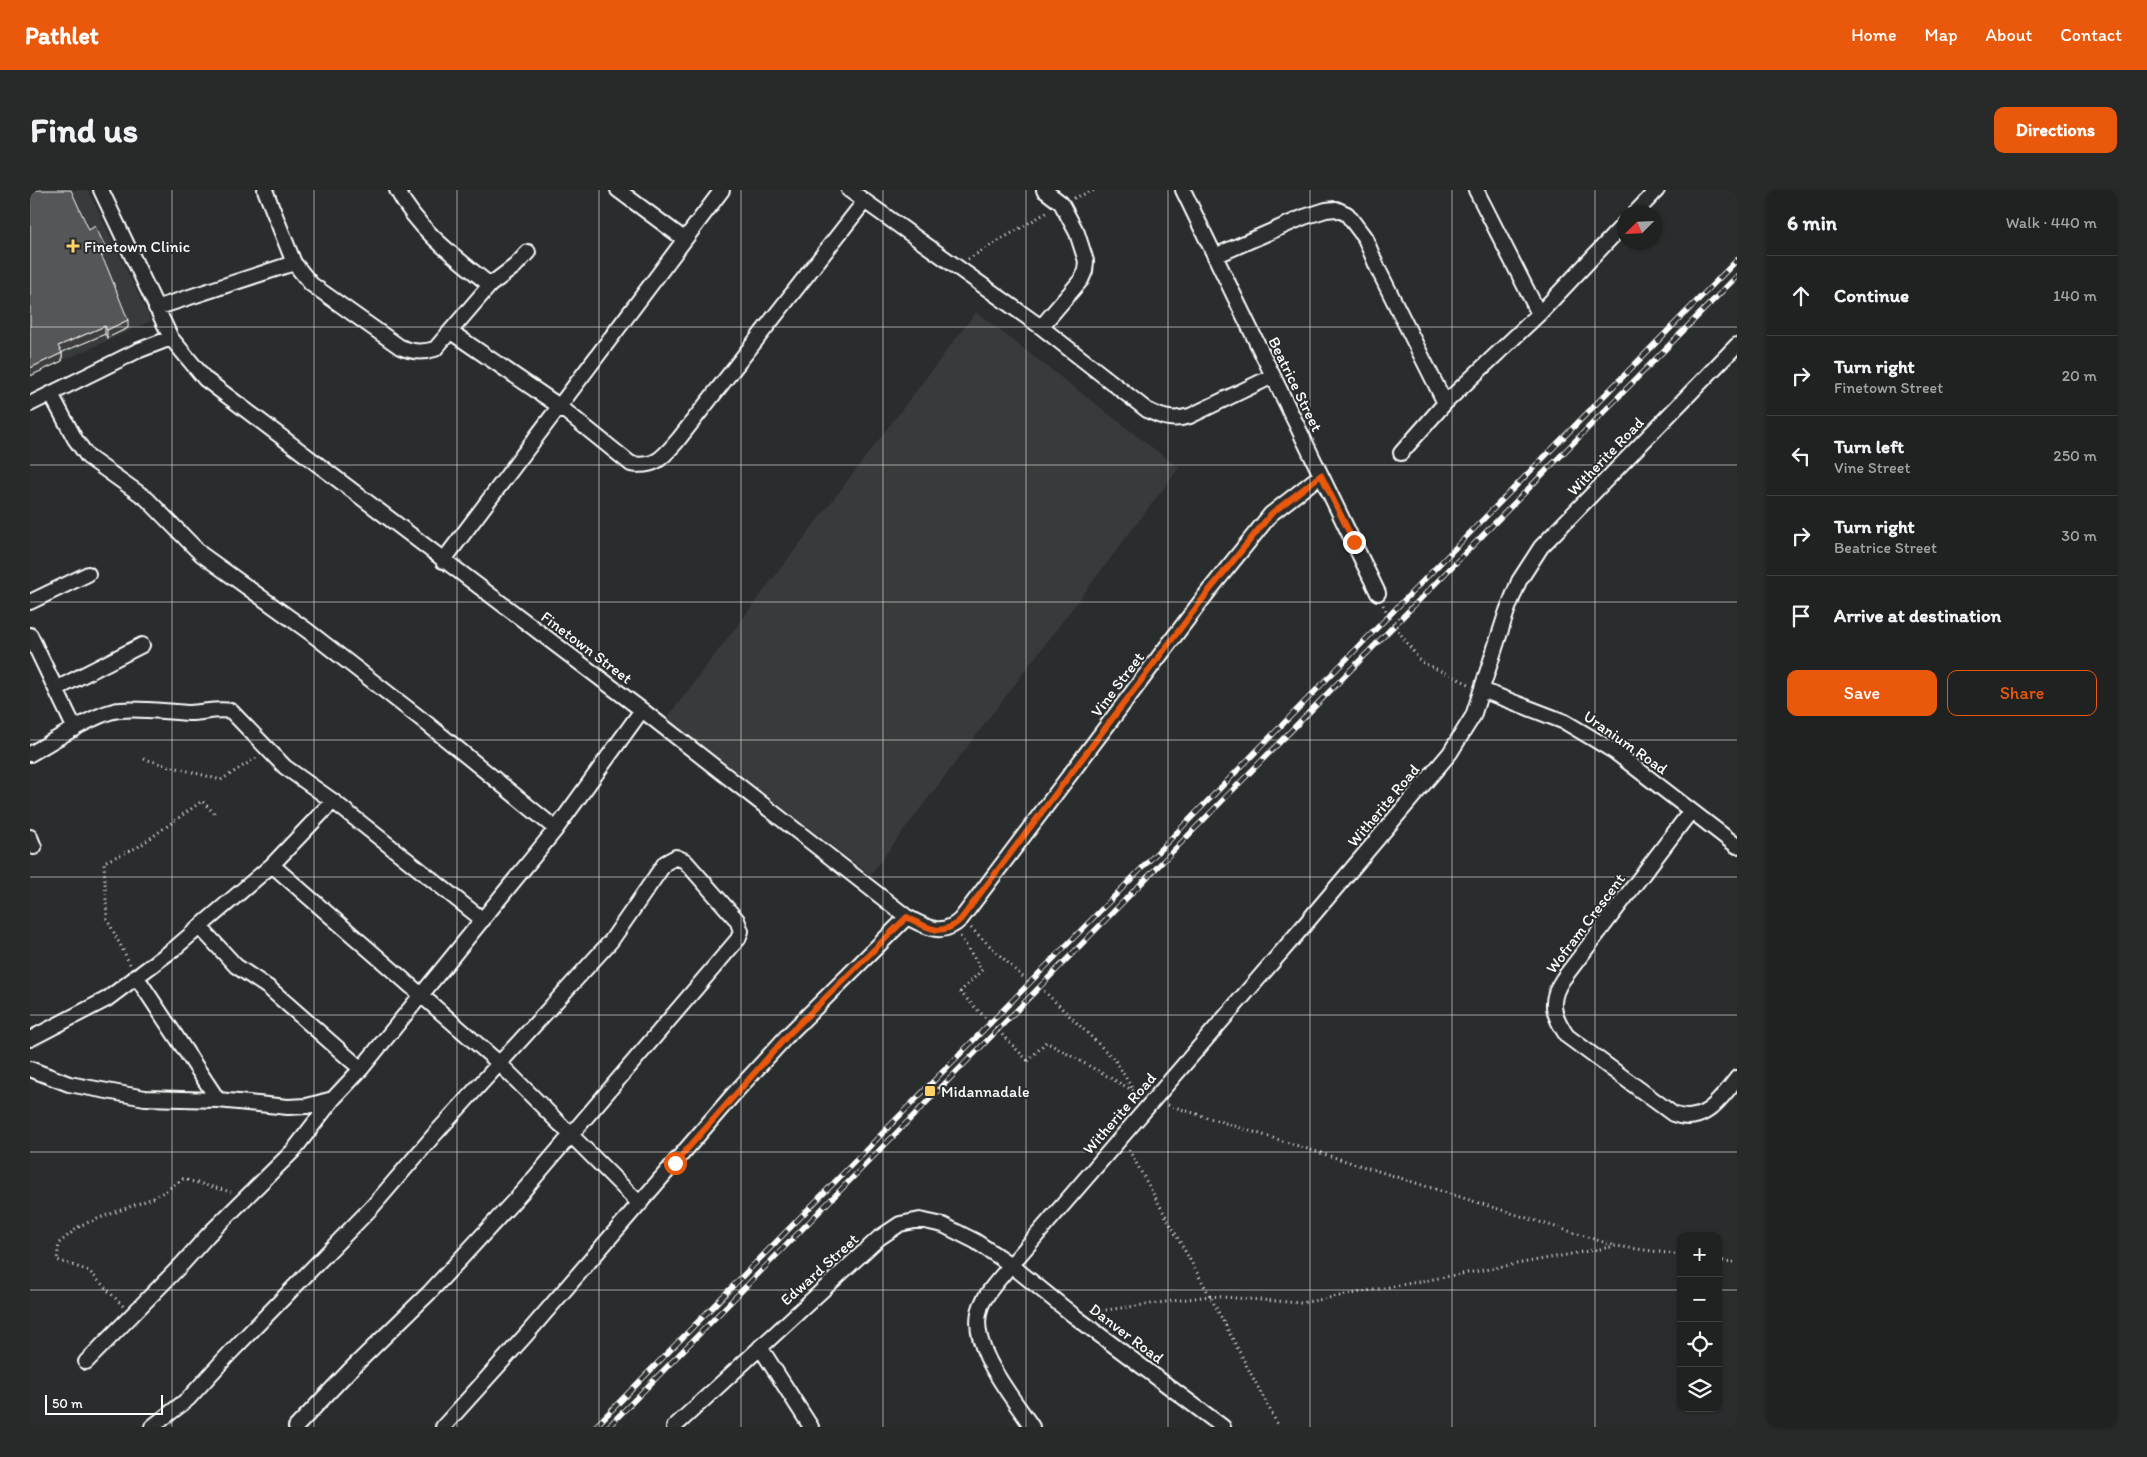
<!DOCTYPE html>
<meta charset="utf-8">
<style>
:root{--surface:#202222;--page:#282a2a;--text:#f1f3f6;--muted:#a2a4a5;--line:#3d3f40;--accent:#ea580c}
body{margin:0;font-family:Itim,sans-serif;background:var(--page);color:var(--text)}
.controls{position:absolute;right:15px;bottom:15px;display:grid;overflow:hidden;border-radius:10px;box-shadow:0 1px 4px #0004}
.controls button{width:45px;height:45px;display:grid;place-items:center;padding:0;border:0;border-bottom:1px solid var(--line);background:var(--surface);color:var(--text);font:25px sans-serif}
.compass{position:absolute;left:1587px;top:15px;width:45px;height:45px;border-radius:50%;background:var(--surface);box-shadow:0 1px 4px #0004;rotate:246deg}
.scale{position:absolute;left:15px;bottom:12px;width:118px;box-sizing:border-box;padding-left:5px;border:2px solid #fff;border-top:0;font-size:14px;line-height:18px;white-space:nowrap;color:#fff;-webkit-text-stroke:4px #2a2d2e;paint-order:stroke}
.stop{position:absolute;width:15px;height:15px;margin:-11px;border:4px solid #ea580c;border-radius:50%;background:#fff}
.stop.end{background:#ea580c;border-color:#fff;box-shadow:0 1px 5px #0008}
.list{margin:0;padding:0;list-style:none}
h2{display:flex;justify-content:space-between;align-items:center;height:65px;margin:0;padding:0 20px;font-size:21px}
h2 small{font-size:16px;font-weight:400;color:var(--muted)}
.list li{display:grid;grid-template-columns:32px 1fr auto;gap:15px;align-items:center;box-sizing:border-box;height:80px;padding:0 20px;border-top:1px solid var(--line)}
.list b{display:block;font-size:19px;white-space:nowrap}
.list p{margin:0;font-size:16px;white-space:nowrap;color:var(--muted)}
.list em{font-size:16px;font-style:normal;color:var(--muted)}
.actions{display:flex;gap:10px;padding:15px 20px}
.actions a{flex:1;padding:11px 0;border:1px solid var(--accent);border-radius:10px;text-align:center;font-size:18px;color:var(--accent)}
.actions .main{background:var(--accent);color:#fff}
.icon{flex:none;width:28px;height:28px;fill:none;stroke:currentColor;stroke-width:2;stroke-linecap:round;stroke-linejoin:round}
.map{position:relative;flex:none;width:1707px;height:1237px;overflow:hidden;border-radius:10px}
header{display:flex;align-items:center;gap:30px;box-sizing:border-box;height:70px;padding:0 25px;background:var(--accent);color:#fff}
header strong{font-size:24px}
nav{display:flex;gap:28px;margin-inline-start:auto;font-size:18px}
.intro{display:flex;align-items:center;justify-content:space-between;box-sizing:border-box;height:120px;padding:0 30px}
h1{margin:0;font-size:35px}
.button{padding:12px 22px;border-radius:10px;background:var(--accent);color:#fff;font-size:18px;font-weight:700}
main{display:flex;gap:30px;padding:0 30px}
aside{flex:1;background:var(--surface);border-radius:10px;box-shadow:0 1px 4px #0004}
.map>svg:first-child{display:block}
.built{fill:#373a3b}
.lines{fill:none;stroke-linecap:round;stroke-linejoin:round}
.minor-casing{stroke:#fff;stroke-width:18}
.path{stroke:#fff;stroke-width:3;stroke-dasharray:1 4;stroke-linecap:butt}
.minor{stroke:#2a2d2e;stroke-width:14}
.rail-casing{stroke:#fff;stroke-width:5.5}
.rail{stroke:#2a2d2e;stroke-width:4;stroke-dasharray:11;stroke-linecap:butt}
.path-bridge{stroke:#fff;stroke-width:3;stroke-dasharray:1 4;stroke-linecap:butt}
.wall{fill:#494b4c;stroke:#fff}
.shaded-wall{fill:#3c3d3e;stroke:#fff}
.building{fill:#555758;stroke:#fff}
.route{stroke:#ea580c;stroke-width:6}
.grid{fill:none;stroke:#fff;stroke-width:1;stroke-opacity:0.55}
.poi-dot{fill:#ffd166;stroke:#2a2d2e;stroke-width:2}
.labels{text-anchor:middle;stroke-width:4;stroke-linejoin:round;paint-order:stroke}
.poi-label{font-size:16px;fill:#fff;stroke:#2a2d2e;text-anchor:start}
.street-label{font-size:16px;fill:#fff;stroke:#2a2d2e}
</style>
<header>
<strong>Pathlet</strong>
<nav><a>Home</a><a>Map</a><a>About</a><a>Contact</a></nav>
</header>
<div class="intro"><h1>Find us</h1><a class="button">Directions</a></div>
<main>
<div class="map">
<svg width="1707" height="1237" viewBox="0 0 1707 1237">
<rect width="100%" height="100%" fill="#2a2d2e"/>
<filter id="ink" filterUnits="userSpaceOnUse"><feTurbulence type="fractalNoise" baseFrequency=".02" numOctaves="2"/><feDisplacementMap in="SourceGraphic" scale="10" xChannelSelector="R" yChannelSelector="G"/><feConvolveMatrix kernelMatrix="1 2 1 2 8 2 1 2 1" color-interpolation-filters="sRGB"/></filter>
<g filter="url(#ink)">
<path class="built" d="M0 0H58L121 131 32 171Z
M946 122 1149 278 840 685 636 529Z"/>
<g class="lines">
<g class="minor-casing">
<path id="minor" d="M71 0 141 148 175 189 612 520 877 727C897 738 913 747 931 729L1178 402 1241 324 1291 285
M235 0 264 73
M588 0 654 49
M819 0 1011 137 1117 220C1133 228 1143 231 1160 226L1243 186
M1153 0 1348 403
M1446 0 1509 124
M1606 22 1627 0
M1185 66 1274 27 1296 20 1306 19 1317 24 1335 48 1348 79 1415 213 1509 124 1594 34
M460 95 485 76 498 62
M126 118 264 73 281 94 370 157C383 162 392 163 405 159L460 95C425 67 388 40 367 0
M1011 137 1051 90 1055 81 1056 71 1047 43 1031 13 1014 0
M421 142 529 216 601 274C626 278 633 267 648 250L834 12
M21 204 45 249 58 267 117 309 171 364 278 441 395 532 526 639
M0 214 107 161 141 148
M1371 263 1415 213
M413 371 692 0
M0 412 58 384
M0 445 45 539
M26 499 112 455
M1452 500 1535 532 1562 548 1585 562 1707 656
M0 564C20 553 69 521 90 520 113 518 136 522 159 523 173 523 186 518 201 521L255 577 303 611 453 730
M1661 621 1533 789C1518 811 1523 825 1537 846L1643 924C1673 936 1690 910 1707 888
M0 647 4 657
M242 675 469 873 610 1014
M170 737 206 776 239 798 331 879
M106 786 188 910
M0 849 77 809 145 758 242 675 303 611
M0 879 39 894 115 908 188 910 258 917 277 916 303 909
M730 1157 781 1237
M56 1172 153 1073 178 1045 263 961 303 909 331 879 526 639 612 520
M122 1237 158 1209 199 1164 343 1016 405 944 581 751 635 673 646 667 655 671 707 730 711 741 708 749 494 1000 399 1103 320 1180 266 1237
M413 1237 495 1146 702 906 757 846 877 727
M644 1237 849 1048 870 1034 890 1030 913 1035 945 1051 981 1075 1043 1125 1193 1237
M1002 1237C982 1206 936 1154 951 1116 957 1101 971 1087 981 1075L1272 738 1420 563 1443 526 1477 421 1489 391 1511 357 1707 155"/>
</g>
<path class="path" d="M1044 8 1065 0
M938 69 1019 21
M1353 415 1364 435 1391 472 1439 494
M114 569 191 590 226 568
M941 738 995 789
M100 774 77 729 74 672 108 657 172 611 185 624
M1014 801 1085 870 1102 898
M930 802 952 780 930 746
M998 871 1016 852 1111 905
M1138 915 1586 1056
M1099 960 1180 1106 1249 1237
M1688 1070 1707 1073
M93 1116 59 1081 27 1070 29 1053 51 1035 126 1007 153 989 201 1002
M1061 1122 1180 1106 1271 1113 1586 1056 1651 1065"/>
<use href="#minor" class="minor"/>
<g class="rail-casing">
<path id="rail" d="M565 1237 1707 70
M578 1237 1707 86"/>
</g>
<use href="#rail" class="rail"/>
<path class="path-bridge" d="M930 802 998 871"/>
</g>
<path class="wall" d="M59 40 75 64 71 66 98 138 77 148 75 144 32 162V171L0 186Z"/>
<path class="shaded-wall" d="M75 56V64L68 67V59Z
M98 130V138L77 148V140Z
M75 136V144L28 164V156Z
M32 163V171L0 186V178Z"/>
<path class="building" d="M0 0H41L59 40 65 36 75 56 68 59 77 77 98 130 77 140 75 136 28 156 32 163 0 178Z"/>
</g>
<g class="lines" filter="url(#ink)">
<path class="route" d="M645 973 757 846 877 727C897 738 913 748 931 729L1178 402 1241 324 1291 285 1324 352"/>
</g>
<path class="grid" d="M142 0V1237M284 0V1237M427 0V1237M569 0V1237M711 0V1237M853 0V1237M996 0V1237M1138 0V1237M1280 0V1237M1422 0V1237M1565 0V1237M0 137H1707M0 275H1707M0 412H1707M0 550H1707M0 687H1707M0 825H1707M0 962H1707M0 1100H1651M1688 1100H1707"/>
<g class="poi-dot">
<path d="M40.5 48.5h5v5h5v5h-5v5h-5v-5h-5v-5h5z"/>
<rect x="894" y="895" width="12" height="12" rx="2.5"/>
</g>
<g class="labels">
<g class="poi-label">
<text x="54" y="62">Finetown Clinic</text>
<text x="911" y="907">Midannadale</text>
</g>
<g class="street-label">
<text transform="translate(1266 194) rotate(64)" y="6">Beatrice Street</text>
<text transform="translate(1575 266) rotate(-46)" y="6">Witherite Road</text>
<text transform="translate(557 457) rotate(37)" y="6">Finetown Street</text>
<text transform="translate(1087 494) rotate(-53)" y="6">Vine Street</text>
<text transform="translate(1596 552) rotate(35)" y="6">Uranium Road</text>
<text transform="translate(1353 615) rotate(-50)" y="6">Witherite Road</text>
<text transform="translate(1555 733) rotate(-53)" y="6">Wofram Crescent</text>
<text transform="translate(1089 923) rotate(-49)" y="6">Witherite Road</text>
<text transform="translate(789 1079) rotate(-42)" y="6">Edward Street</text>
<text transform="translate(1097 1143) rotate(37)" y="6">Danver Road</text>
</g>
</g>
</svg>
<div class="controls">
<button>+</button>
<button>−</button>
<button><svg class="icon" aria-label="locate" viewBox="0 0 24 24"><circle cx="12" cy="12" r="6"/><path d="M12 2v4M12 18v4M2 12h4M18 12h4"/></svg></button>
<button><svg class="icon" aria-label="layers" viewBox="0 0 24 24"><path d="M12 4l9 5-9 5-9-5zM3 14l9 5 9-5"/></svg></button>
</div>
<svg class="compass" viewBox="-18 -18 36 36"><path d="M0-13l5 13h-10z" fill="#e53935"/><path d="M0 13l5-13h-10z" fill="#a2a4a5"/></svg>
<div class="scale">50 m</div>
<div class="stop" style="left:645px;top:973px"></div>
<div class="stop end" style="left:1324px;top:352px"></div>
</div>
<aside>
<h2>6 min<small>Walk · 440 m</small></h2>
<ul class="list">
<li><svg class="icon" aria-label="ahead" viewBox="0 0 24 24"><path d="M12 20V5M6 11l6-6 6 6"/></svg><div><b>Continue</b></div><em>140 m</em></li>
<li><svg class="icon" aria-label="right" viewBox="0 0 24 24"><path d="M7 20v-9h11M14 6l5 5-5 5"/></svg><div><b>Turn right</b><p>Finetown Street</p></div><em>20 m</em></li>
<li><svg class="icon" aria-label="left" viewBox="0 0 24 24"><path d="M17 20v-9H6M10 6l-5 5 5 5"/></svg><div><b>Turn left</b><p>Vine Street</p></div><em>250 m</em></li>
<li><svg class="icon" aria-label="right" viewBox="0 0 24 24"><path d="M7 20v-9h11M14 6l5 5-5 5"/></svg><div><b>Turn right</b><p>Beatrice Street</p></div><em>30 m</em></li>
<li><svg class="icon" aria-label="arrive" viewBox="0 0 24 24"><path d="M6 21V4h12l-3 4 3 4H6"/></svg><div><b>Arrive at destination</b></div></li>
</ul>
<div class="actions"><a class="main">Save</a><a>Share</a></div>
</aside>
</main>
